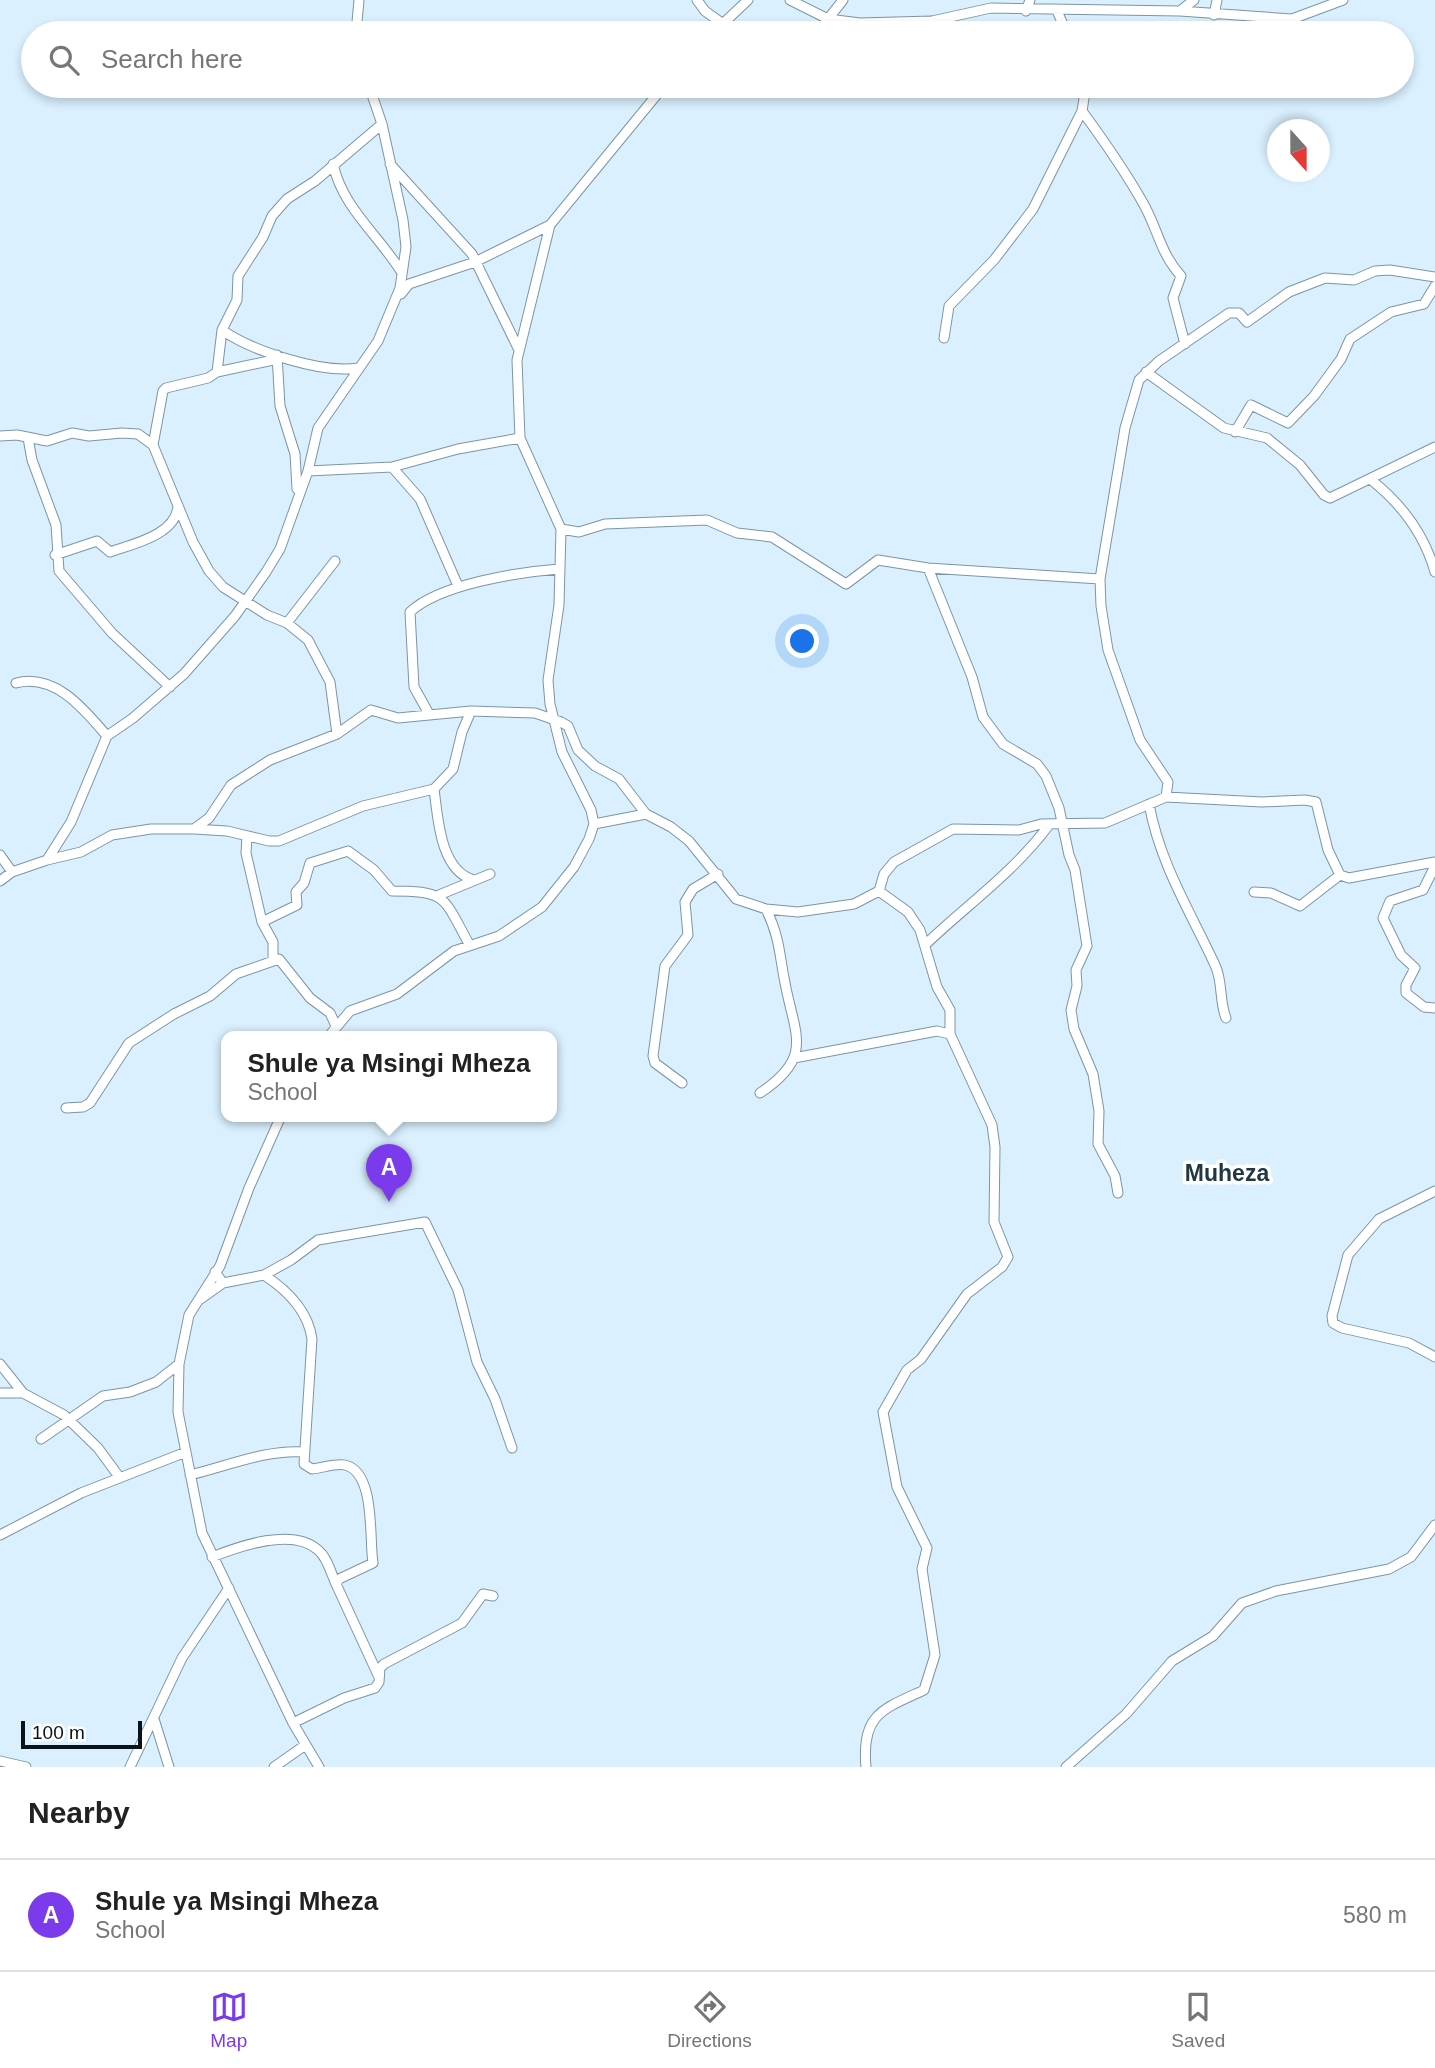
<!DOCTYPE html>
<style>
:root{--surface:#fff;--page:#f6f6f6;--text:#222;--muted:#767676;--line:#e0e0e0;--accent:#7c3aed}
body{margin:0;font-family:Helvetica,sans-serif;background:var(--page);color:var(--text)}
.compass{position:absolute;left:1267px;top:119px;width:63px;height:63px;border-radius:50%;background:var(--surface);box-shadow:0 4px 10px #0003;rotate:159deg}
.scale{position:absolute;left:21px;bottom:18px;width:121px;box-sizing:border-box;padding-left:7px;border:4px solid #091318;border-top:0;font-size:19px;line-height:24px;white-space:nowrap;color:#091318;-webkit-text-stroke:5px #fff;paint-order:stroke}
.you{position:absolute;left:803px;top:642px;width:24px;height:24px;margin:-18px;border:5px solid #fff;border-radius:50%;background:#1a73e8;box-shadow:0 0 0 10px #1a73e833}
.badge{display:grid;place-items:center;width:46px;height:46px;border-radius:50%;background:var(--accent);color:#fff;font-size:23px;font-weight:700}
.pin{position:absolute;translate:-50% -58px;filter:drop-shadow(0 2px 4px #0008)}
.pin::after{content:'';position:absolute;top:37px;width:24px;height:21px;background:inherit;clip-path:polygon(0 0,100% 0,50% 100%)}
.popup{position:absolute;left:221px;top:1031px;width:336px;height:91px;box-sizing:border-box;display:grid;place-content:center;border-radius:14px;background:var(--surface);filter:drop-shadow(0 2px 5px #0005);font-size:23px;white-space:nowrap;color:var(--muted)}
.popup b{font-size:26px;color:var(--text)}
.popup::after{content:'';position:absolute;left:50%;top:100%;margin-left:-14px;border:14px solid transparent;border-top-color:var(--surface)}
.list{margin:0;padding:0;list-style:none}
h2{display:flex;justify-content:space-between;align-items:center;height:91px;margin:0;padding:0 28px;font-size:30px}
h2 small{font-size:23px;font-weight:400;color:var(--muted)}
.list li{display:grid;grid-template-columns:46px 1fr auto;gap:21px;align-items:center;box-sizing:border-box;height:112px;padding:0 28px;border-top:2px solid var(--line)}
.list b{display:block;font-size:26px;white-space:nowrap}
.list p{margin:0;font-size:23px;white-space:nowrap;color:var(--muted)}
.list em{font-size:23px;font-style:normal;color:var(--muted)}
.icon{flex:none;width:38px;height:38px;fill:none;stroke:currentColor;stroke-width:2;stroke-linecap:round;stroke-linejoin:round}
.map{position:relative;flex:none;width:1435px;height:1767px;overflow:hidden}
.search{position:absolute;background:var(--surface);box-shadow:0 4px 10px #0003;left:21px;right:21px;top:21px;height:77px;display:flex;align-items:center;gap:18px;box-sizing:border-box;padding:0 24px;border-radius:38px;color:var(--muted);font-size:26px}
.sheet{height:203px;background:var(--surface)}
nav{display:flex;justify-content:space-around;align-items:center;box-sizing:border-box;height:98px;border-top:2px solid var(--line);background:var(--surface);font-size:19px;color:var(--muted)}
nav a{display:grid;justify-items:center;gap:4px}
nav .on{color:var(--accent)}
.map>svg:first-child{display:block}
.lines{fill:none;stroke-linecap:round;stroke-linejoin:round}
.street-casing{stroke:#7b95a5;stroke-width:11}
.street{stroke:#fff;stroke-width:9}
.labels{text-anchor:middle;stroke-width:7;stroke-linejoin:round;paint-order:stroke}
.quarter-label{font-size:23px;font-weight:bold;fill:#203744;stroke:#fff}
</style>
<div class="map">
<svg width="1435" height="1767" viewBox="0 0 1435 1767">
<rect width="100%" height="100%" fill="#daf0fe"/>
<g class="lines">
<g class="street-casing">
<path id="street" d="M697 0 705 11 723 24
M790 0 828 19 860 23 932 21 991 8 1180 11 1292 19 1343 0
M1026 11 1030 0
M1057 11 1067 33
M1180 11 1194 0
M1214 15 1217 0
M828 19 843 0
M356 33 359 0
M713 33 748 0
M1082 111C1104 141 1125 171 1143 203 1158 229 1160 253 1181 276L1173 298 1185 344
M333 164C343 209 379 235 402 273
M390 164 472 254 519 350
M401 294 409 284 475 262 550 225
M222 330C252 351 322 374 358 368
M944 338 949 306 994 260 1033 209 1082 111 1086 86
M277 355 280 406 295 454 297 489
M278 359 217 372 208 378 166 388 163 391 153 445 193 542 209 571 223 587 267 615 287 623 308 640 330 682 337 734
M217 372 222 330 237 300 238 276 263 237 272 216 287 199 315 181 382 124
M1146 372 1224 428 1267 438 1300 465 1324 495 1330 498 1435 447
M1235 432 1251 405 1288 423 1314 396 1341 359 1350 339 1391 312 1424 304 1435 286
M0 436 17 435 47 441 72 433 89 436 122 433 138 434 153 445
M28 438 32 460 56 525 59 571 112 633 170 687
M392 467 420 499 458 586
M308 471 392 467 458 449 520 438
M1370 479C1402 504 1424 533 1435 572
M561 529 579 532 605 524 707 520 737 533 772 537 846 584 878 560 928 568 1100 579
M55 555 97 541 110 552C133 544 176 535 178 506
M928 568 972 677 983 717 1003 744 1037 764 1046 776 1059 808 1069 855 1075 870 1087 946 1076 970 1077 986 1071 1010 1074 1029 1093 1074 1099 1111 1098 1144 1115 1176 1118 1193
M287 623 335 561
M16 683C55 673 84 709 107 736
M471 711 462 732 453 769 434 789C438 818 440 871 474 880
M429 714 414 687 410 612C440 584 519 572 559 569
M1166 797 1168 782 1140 740 1108 650 1101 606 1100 579 1125 428 1139 380 1159 361 1229 313H1239L1247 322 1289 292 1325 278 1354 280 1375 271 1390 270 1435 277
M1149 804C1160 864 1190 911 1215 965 1223 981 1219 1001 1226 1018
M594 824 646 814
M194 829 227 831 269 841H279L363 806 434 789
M247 836 246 853 262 922 273 942V959
M0 855 12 872
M47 860 81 852 112 835 151 829H194L209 818 231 785 270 760 337 734 371 710 398 718 471 711 535 713 561 722 568 726 578 750 595 766 619 779 646 814 671 827 689 841 736 899 766 909 798 912 854 904 879 891 884 874 894 862 953 829 1019 830 1041 824 1105 823 1166 797 1262 802 1305 800 1316 802 1328 850 1340 875 1349 878 1435 862
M1435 866 1423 890 1390 901 1383 918 1401 955 1415 968 1406 985V993L1424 1007 1435 1008
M0 881 12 872 47 860 71 822 107 736 133 718 184 674 235 616 266 572 280 549 308 471 318 428 378 341 400 288 406 247 403 220 382 124 369 86
M1254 892 1271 893 1300 906 1340 875
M439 895 490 874
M262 922 297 905 296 892 304 883 310 863 348 851 374 870 392 891C448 891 443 897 469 944
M926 944C968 904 1014 872 1049 825
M329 1036 350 1011 397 994 454 951 499 936 542 907 574 867 589 839 594 824 591 810 562 752 550 704 548 680 559 605 561 529 520 438 517 360 550 225 664 86
M794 1058 937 1031 950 1034
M682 1083 655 1063 653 1056 665 966 688 935 685 902 693 889 718 874
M760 1093C814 1057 795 1036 785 983 779 953 780 938 766 909
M66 1108 83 1107 90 1103 129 1043 174 1014 210 996 236 974 279 959 310 998 330 1013 336 1026
M281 1116 249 1188 220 1266 189 1315 179 1364 178 1412 202 1533 293 1723 319 1767
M1435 1191 1379 1219 1348 1255 1332 1316 1333 1323 1342 1328 1409 1343 1435 1357
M215 1272 223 1283 264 1275C287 1290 308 1310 312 1339L304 1464 312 1469C322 1468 336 1463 345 1465 376 1472 369 1540 373 1563L339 1579 336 1584 378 1675
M264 1275 291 1260 318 1240 425 1222 458 1290 477 1362 495 1399 512 1448
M199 1300 223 1283
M0 1364 23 1393 64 1415 98 1448 120 1478
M0 1393H23
M41 1439 103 1396 130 1392 156 1382 179 1364
M190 1475C227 1466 267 1449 304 1452
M0 1535 81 1493 186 1452
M212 1557C240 1546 293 1527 318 1550 327 1557 331 1573 336 1584
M154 1719 169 1767
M293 1723 344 1698 375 1688 379 1682 380 1668 384 1664 462 1623 483 1594 493 1596
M0 1761 26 1767
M130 1767 182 1658 229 1588
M274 1767 304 1746
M866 1767C861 1714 883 1709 924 1690L935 1655 922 1569 927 1548 897 1487 883 1412 907 1370 921 1359 967 1294 1002 1267 1008 1257 994 1222 995 1147 992 1125 950 1034V1010L937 987 920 930 908 912 879 891
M1066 1767 1126 1714 1172 1661 1213 1636 1242 1603 1276 1591 1389 1569 1411 1557 1435 1525"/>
</g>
<use href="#street" class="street"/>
</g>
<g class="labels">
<g class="quarter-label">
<text x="1227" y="1181">Muheza</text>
</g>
</g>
</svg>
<svg class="compass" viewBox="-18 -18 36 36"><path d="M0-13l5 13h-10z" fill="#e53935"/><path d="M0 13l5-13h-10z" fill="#767676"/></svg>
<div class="scale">100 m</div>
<div class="you"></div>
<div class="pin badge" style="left:389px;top:1202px">A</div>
<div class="popup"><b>Shule ya Msingi Mheza</b>School</div>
<div class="search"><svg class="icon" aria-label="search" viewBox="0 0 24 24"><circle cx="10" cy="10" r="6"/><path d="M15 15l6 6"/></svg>Search here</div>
</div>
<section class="sheet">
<h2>Nearby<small></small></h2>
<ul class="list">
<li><span class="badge">A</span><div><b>Shule ya Msingi Mheza</b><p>School</p></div><em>580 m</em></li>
</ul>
</section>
<nav>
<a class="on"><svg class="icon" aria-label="map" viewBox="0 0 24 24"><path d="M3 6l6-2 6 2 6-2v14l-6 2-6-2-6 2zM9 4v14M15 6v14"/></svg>Map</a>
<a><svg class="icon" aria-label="directions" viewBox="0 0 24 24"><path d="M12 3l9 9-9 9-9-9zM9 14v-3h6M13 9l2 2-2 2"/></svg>Directions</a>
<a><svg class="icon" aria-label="saved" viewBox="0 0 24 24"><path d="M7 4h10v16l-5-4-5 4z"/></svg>Saved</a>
</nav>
